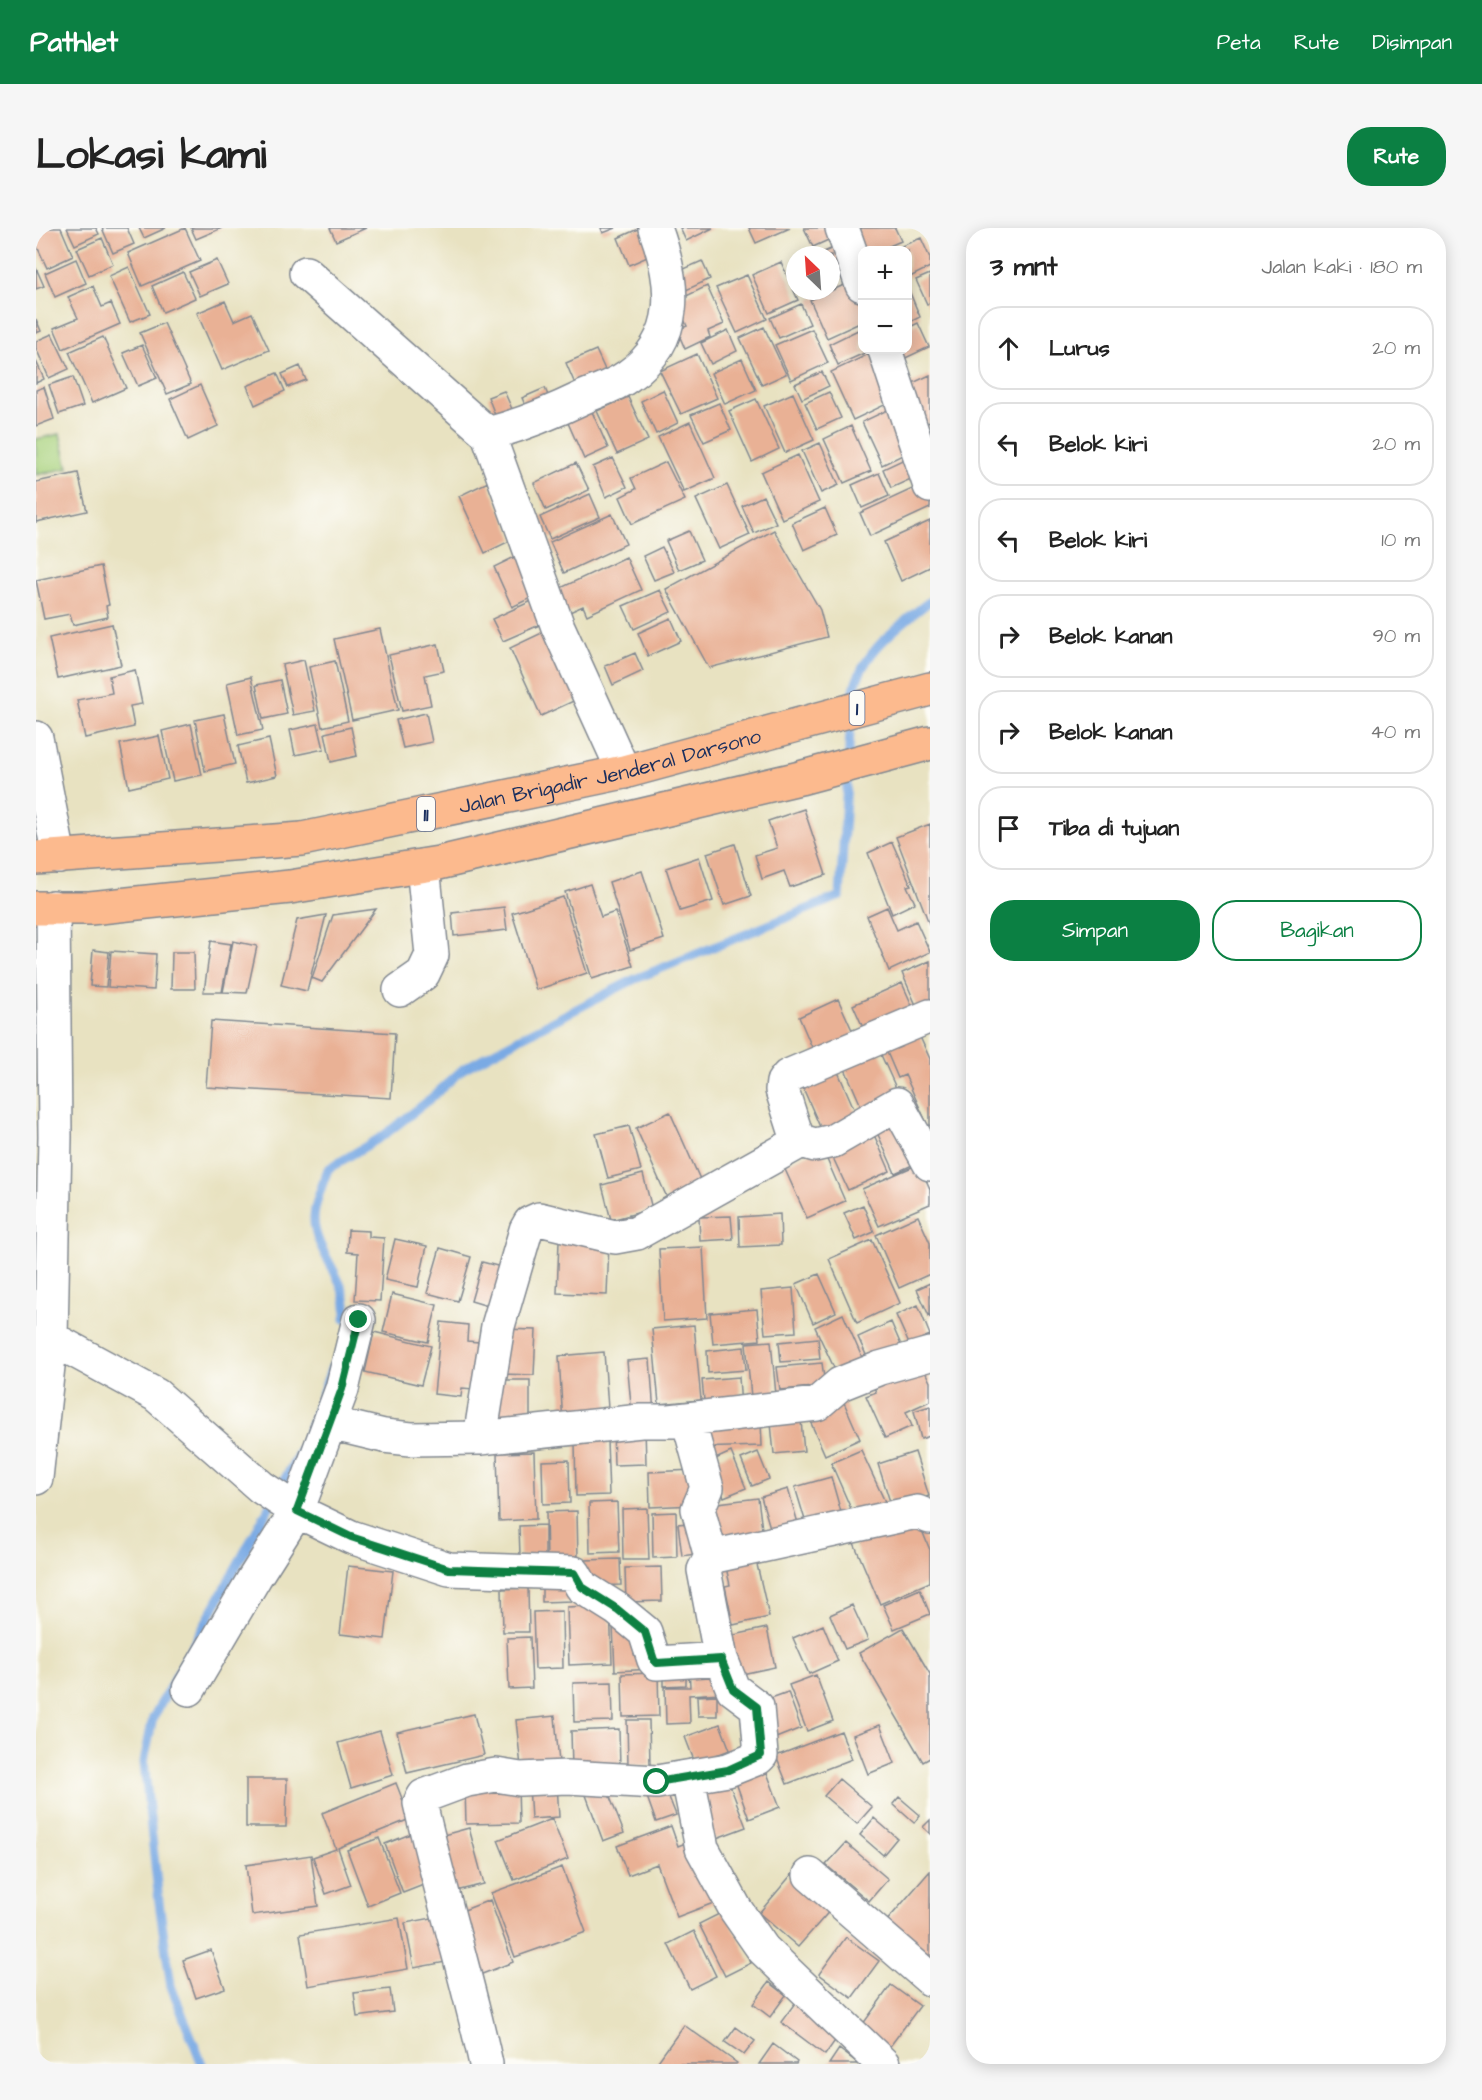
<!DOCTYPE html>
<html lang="id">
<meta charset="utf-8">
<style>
:root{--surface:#fff;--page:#f6f6f6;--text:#222;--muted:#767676;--line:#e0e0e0;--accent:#0b8043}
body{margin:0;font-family:"Architects Daughter",sans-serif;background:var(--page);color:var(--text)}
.controls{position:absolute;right:18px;top:18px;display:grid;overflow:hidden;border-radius:12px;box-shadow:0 3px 15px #0003}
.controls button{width:54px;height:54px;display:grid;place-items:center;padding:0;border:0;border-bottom:2px solid var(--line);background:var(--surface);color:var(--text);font:30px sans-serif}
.compass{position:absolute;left:750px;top:18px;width:54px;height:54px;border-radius:50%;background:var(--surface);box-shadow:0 3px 15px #0003;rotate:335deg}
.stop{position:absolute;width:18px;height:18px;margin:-14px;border:4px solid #0b8043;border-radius:50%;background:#fff}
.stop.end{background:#0b8043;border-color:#fff;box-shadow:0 2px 6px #0008}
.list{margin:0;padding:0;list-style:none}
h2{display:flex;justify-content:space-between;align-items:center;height:78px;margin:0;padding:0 24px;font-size:26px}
h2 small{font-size:20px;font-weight:400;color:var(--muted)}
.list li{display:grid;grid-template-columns:39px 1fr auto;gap:18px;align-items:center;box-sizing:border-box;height:84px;margin:0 12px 12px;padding:0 12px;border:2px solid var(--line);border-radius:24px}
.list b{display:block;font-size:22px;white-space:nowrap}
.list em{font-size:20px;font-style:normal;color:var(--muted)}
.actions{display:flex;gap:12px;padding:18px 24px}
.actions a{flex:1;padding:14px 0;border:2px solid var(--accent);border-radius:24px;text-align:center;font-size:21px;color:var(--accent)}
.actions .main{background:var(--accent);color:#fff}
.icon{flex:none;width:33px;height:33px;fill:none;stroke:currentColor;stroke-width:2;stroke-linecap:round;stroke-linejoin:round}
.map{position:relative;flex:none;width:894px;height:1836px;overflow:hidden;border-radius:24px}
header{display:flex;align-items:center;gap:36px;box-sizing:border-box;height:84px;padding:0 30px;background:var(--accent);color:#fff}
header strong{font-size:28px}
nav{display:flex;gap:33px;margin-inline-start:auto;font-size:21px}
.intro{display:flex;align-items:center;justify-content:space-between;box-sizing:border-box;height:144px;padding:0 36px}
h1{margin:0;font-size:42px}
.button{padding:15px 27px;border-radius:24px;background:var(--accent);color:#fff;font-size:21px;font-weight:700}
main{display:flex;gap:36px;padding:0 36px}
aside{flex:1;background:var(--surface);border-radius:24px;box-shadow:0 3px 15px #0003}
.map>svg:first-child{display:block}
.green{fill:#a8d27d;stroke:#62806e;stroke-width:1.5}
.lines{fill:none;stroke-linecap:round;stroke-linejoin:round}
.stream{stroke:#7aaae4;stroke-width:9}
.building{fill:#e9b195}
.minor-casing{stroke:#828890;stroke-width:36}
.highway-casing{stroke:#828890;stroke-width:36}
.minor{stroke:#fff;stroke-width:33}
.highway{stroke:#fcba8e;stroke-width:33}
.route{stroke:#0b8043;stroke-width:8}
.labels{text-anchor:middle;stroke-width:4.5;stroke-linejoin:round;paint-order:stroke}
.shield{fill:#fdfcf7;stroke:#5f6c8c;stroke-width:1.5}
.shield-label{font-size:20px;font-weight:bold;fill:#1b2f5e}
.street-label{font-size:21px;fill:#1b2f5e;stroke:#fdfcf7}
</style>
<header>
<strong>Pathlet</strong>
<nav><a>Peta</a><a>Rute</a><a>Disimpan</a></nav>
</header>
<div class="intro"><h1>Lokasi kami</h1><a class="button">Rute</a></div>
<main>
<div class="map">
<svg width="894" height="1836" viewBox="0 0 894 1836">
<rect width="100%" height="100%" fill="#fdfcf7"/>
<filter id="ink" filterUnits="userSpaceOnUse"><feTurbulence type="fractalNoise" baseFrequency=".0167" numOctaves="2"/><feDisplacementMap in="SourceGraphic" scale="12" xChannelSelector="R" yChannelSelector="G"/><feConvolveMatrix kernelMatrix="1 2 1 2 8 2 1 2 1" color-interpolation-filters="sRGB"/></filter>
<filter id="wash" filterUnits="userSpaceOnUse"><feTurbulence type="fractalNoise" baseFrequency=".008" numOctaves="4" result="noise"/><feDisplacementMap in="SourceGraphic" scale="24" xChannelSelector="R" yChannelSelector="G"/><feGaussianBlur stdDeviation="1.35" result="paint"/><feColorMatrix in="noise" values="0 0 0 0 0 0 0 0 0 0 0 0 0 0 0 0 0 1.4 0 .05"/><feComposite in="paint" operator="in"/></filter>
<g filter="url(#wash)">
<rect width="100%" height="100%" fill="#e8e2c1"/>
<path class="green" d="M24 206 32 240 0 247V211Z"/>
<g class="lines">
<path class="stream" d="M816 475C819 429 861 399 894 373
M309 1091C318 1057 278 1025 278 991 278 975 287 956 292 941L347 908 392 873 427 841 486 809 599 751 804 668 815 488
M166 1836 135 1758 123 1674 108 1534 117 1490 268 1216 296 1139"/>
</g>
<g id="blocks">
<path class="building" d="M0 0H25L37 28 11 40 0 16Z
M31 0H60L63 6 39 17Z
M66 0H91L98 16 77 25Z
M103 0H130L108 10Z
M149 0 164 33 106 58 92 25Z
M155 0H186L160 11Z
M294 0H330L300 13Z
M565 0H580L567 5Z
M604 0 623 24 593 37 582 10Z
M644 0H677L650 13Z
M713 0H754L720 15Z
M768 0H798L801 8 777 19Z
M826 0H859L865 13 844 22H826L811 7Z
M66 10 77 36 53 47 41 21Z
M885 10 894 30V39L872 50V22H856Z
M804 17 817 44 795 54V27H781Z
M40 31 50 55 19 69 9 45Z
M181 32 192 56 164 68 153 44Z
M666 33 674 51 648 63 639 45Z
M745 34 762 72 733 85 716 47Z
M93 39 114 86 94 94 73 48Z
M0 40 8 58 0 61Z
M147 44 159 70 127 84 116 58Z
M894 46V75L891 76 880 52Z
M711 47 731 91 701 105 680 60Z
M817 53 826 75V94L791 110 774 72Z
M57 58 66 79 75 75 84 96 27 121 18 100 42 90 32 69Z
M671 58 688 96 672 103 674 109 649 121 641 102 651 98 640 73Z
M872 60 884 89 872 95Z
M189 73 198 93 216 85 233 122 186 142 161 85Z
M765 76 774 96 743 110 734 90Z
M0 91 5 103 0 105Z
M128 95 155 156 131 166 104 105Z
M882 95 893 119 861 134 855 122H872V100Z
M728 99 750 146 726 157 704 110Z
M826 100V122H835L802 137 793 116Z
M776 101 792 135 755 152 739 117Z
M692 102 701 123 675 136 665 115Z
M16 106 33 141 13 150 0 120V113Z
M67 109 90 160 56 175 33 124Z
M106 117 121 150 102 158 87 125Z
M560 122 570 144 539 156 530 135Z
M835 125 857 173 817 192 795 144Z
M661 126 681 170 645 186 624 143Z
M706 131 720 162 689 176 675 145Z
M0 133 8 151 0 155Z
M264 138 270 152 252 159 246 146Z
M786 144 793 158 766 171 759 156Z
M241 145 249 163 219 177 211 158Z
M894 147V194L885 198 868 159Z
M37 149 47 178 23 186 13 157Z
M164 157 182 198 152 212 134 171Z
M8 159 18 191 0 198V162Z
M509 160 516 178 494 188 486 170Z
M627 162 642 195 620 206 605 173Z
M468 163 480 190 463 197 452 169Z
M793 164 805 190 781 201 769 175Z
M757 165 778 212 749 225 728 178Z
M592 169 612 212 581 226 561 183Z
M720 171 743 221 716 234 693 183Z
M683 175 695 202 668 214 655 187Z
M553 177 572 220 548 231 529 188Z
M862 177 881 220 846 237 826 194Z
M654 194 679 250 648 264 622 209Z
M815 198 835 243 808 255 788 211Z
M784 215 803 257 785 265 766 223Z
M762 227 783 274 746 291 725 244Z
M877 227 886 246 855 260 847 241Z
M577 230 591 259 570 269 557 239Z
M630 234 649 272 596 296 584 269 600 261 595 250Z
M540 235 553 262 510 282 498 255Z
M42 245 51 283 0 294V254Z
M843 245 853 268 826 280 816 257Z
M452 254 478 311 449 325 423 268Z
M887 256 894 271V280L834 308 824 285Z
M691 257 714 307 683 321 660 271Z
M554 266 564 289 514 311 504 289Z
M727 268 740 295 718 305 706 278Z
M789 280 801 307 768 322 756 295Z
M576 286 590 316 528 345 514 314Z
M894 293V339L865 353 848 314Z
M738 302 784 382 791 409 673 440 630 361Z
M653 303 666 332 643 342 630 313Z
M626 319 638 344 618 352 607 328Z
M485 326 503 366 476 379 458 339Z
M590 329 605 362 551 387 547 378 525 388 514 365Z
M65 338 73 377 70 378 72 389 37 397 34 386 8 391 0 352Z
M624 362 635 384 598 401 587 378Z
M498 372 508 395 467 413 456 391Z
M635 390 645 413 612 428 602 405Z
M76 396 85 437 22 451 13 410Z
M344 401 362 482 316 492 298 411Z
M510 403 542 471 505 488 474 420Z
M402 416 408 443 389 447 395 477 366 483 353 427Z
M599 425 607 443 577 457 569 438Z
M268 432 279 483 257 487 246 437Z
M299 433 312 493 286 499 273 439Z
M99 442 106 476 94 478 98 499 49 510 41 472 76 465 73 448Z
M215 449 227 502 202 507 191 455Z
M244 452 251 486 227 491 220 457Z
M390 485 396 514 367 520 360 492Z
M188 486 199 536 169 543 159 492Z
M155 496 166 547 137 553 126 503Z
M282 496 288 521 259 527 254 502Z
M315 499 321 528 295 534 289 505Z
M123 508 132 551 93 560 84 516Z
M233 511 241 548 210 555 202 518Z
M768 581 790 647 754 659 748 643 726 651 719 627 741 620 732 593Z
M894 596V698L860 609Z
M856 614 875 657 871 658 879 675 856 686 832 625Z
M699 616 715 668 688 677 671 625Z
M663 629 677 673 644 683 630 640Z
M606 643 628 711 594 722 573 654Z
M554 656 565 689 579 684 597 738 556 751 529 664Z
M527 669 551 745 500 762 476 685Z
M468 679 471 702 418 708 416 685Z
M851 679 861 702 880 693 894 724 853 743 831 688Z
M340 681 286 754 276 750 297 687Z
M290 687 271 763 245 757 261 692Z
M175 713 195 716 186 764H168Z
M197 713 221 718 211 765 187 764Z
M57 722 73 724 70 759 54 758Z
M75 723 120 726 118 762 72 759Z
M136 724H158L159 761H135Z
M894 733V779L883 784 866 745Z
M866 755 879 784 830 806 817 777Z
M802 771 821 813 781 831 763 789Z
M175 793 359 805 355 870 170 859Z
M880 800 894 831V897L892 898 869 847 862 850 847 815Z
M841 818 865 871 829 887 806 834Z
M799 837 823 892 788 908 764 853Z
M862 882 885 933 859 945 836 893Z
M634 884 667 958 633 974 600 900Z
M593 898 605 942 572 950 560 906Z
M835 900 854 943 812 962 792 919Z
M786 920 809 973 771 990 747 937Z
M883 936 894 961V976L843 998 826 961Z
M607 946 616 981 575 992 566 957Z
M827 977 838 1004 820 1012 808 985Z
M744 986 745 1017 704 1019 703 989Z
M695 988 697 1011 664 1013 663 989Z
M882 988 894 1015V1046L863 1060 840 1007Z
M312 1002 333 1003V1009L348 1010 344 1073 319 1072 322 1025 311 1024Z
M359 1011 391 1018 382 1059 349 1052Z
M836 1012 864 1075 821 1095 793 1031Z
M523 1013 573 1015 571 1067 521 1065Z
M667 1019 671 1090 627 1093 623 1021Z
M404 1020 435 1029 422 1073 391 1065Z
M446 1034 477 1042 465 1082 435 1073Z
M783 1046 800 1084 777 1095 760 1056Z
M894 1055V1090L881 1061Z
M757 1060 760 1104 729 1106 725 1063Z
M356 1066 401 1077 392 1114 347 1104Z
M882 1077 894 1107 873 1116 860 1087Z
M721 1081 724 1112 677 1116 674 1085Z
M807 1086 828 1134 801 1146 779 1099Z
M405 1094 432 1097 431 1113 455 1115 450 1162 426 1160 425 1169 398 1166Z
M855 1094 868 1124 835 1138 822 1109Z
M658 1097 665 1172 623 1176 616 1101Z
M463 1101 500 1102 498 1147 461 1146Z
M338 1104 395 1118 385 1157 329 1144Z
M782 1110 784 1131 745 1134 743 1114Z
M735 1113 741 1178 716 1180 710 1115Z
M708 1119 710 1142 672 1145 671 1123Z
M568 1124 573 1194 527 1197 523 1128Z
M614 1131 618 1186 596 1188 591 1133Z
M786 1135 789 1158 744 1162 741 1139Z
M885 1135 894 1154V1173L870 1184 876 1198 849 1210 830 1168 840 1164 837 1157Z
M703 1149 705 1180 669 1183 666 1152Z
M454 1152H494V1204H453Z
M806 1170 824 1211 789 1227 771 1186Z
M894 1178V1208L885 1211 878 1183Z
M764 1183 768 1223 738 1226 734 1185Z
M725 1194 726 1218 660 1220 659 1196Z
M609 1199 610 1236 578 1237 577 1200Z
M571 1212 573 1267 540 1268 539 1213Z
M825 1222 850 1276 819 1290 795 1235Z
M498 1224 500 1291 463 1293 461 1225Z
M695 1224 710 1260 688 1269 673 1234Z
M722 1224 733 1251 716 1258 705 1231Z
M879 1224 893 1268 856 1280 842 1236Z
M533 1232 534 1275 507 1276 506 1233Z
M658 1242 659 1277 614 1279 613 1244Z
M795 1249 807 1291 772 1302 759 1259Z
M752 1261 764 1302 737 1310 725 1269Z
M722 1270 727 1309 679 1315 674 1276Z
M581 1274 583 1324 554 1325 553 1275Z
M611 1280 613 1332H587L586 1281Z
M541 1283 542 1331 511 1332 510 1284Z
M640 1284 641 1329 617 1330 616 1285Z
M880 1288 894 1322V1354L844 1376 818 1315Z
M662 1294 666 1325 646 1328 642 1296Z
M509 1297V1327L484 1328 483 1298Z
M717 1319 733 1389 697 1397 689 1358 694 1357 687 1326Z
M584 1331 585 1357 547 1358V1332Z
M312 1338 357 1343 349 1411 304 1406Z
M625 1339 626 1373 590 1374 589 1340Z
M535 1350 536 1373 506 1374V1351Z
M492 1360 493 1404H467L466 1361Z
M884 1361 894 1386 858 1401 847 1377Z
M574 1377 576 1435 533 1437 531 1379Z
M816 1377 832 1412 809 1421 794 1387Z
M526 1383 527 1440 499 1441 497 1384Z
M787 1397 802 1433 773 1446 757 1410Z
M577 1398 605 1405 618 1441 579 1443Z
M731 1400 739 1439 701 1447 693 1408Z
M867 1400 894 1446V1530L887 1534 823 1425Z
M494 1409 496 1460 473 1461 471 1410Z
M685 1435 686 1465 653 1467 654 1495 630 1496 629 1459H654L653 1437Z
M628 1439H650V1457L628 1458Z
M622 1445 623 1488 587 1489 586 1446Z
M780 1447 797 1493 771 1503 753 1457Z
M576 1454 577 1493 538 1494 537 1455Z
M752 1464 765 1500 735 1512 721 1475Z
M681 1467V1488H662L661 1468Z
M438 1486 448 1527 371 1545 361 1504Z
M519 1488 523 1535 485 1539 480 1492Z
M591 1492H613L614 1537H592Z
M684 1496 694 1522 659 1535 649 1509Z
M844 1497 859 1535 832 1546 817 1507Z
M583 1501 584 1539 536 1540 535 1503Z
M344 1503 357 1547 315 1560 302 1515Z
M805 1503 816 1531 751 1556 740 1528Z
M728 1537 744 1579 713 1591 698 1549Z
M210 1551H251L250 1599H210Z
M567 1551 588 1605 567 1613 547 1559Z
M803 1551 836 1579 821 1596 788 1568Z
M360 1555 374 1591 302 1620 315 1657 290 1666 277 1629 300 1621 286 1585Z
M693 1555 710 1599 678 1611 661 1567Z
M521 1556 523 1589 495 1591 493 1557Z
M482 1557 483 1595 430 1596 429 1559Z
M629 1559 640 1587 620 1594 610 1566Z
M863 1569 884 1587 878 1595 857 1576Z
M838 1590 861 1610 847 1627 824 1607Z
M516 1591 532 1631 478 1652 462 1612Z
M894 1592V1606L887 1599Z
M635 1598 642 1618 657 1612 680 1674 641 1689 621 1636 592 1647 581 1618Z
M433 1600 448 1656 408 1666 393 1611Z
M377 1605 395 1654 367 1665 349 1616Z
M343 1610 364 1665 332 1678 311 1622Z
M810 1615 852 1651 833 1673 790 1637Z
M275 1627 282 1678 216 1687 210 1637Z
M526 1639 550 1704 479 1729 455 1665Z
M894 1643V1734L849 1695Z
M756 1646 796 1680 762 1719 723 1685Z
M454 1672 477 1734 441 1748 418 1686Z
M689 1683 715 1735 689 1748 663 1696Z
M401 1689 410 1734 378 1740 369 1695Z
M363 1690 372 1741 272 1758 264 1706Z
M658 1703 680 1748 654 1761 632 1716Z
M810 1709 843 1733 816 1770 783 1746Z
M175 1722 189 1760 160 1770 147 1732Z
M733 1754 750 1767 734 1789 717 1776Z
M855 1757 884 1778 852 1821 824 1800Z
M354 1761 357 1784 321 1789 318 1765Z
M759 1775 803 1807 789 1827 745 1794Z
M648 1797 701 1835 700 1836H620Z
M700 1799 719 1813 708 1827 689 1814Z
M737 1816 761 1834 760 1836H723Z
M803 1821 823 1836H793Z"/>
</g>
</g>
<g filter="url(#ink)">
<use href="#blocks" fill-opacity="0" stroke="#828890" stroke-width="1.5"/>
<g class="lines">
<g class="minor-casing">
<path id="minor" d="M806 0 826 57
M270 45 452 206C486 197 515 185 546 170 561 163 579 158 592 148 646 111 639 54 619 0
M849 122 894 258
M452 206 522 399 588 544
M0 510 23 629
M364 762 387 746 396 727 387 638
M762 912 779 917 797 913 861 876 894 936
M323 1092 306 1161 261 1283 315 1309 413 1341 538 1345 546 1359 581 1381 609 1404 618 1432 621 1435 685 1431
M15 1110 120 1167 225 1259 261 1283 219 1349 153 1461
M652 1191 671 1260 662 1281 675 1329
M294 1195 348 1208 375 1211 444 1210 605 1193H634L781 1176 804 1156 844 1140 894 1126
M444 1210 462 1098 490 1002 494 995 503 991 579 1009 601 1005 758 917 762 912 746 862 747 854 752 848 894 788
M0 1250 15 1110 19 909 17 679
M652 1550 666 1620 700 1682 727 1721 847 1836
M774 1647 894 1751
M450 1836C431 1748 404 1663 384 1575L388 1568 431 1552 460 1547 484 1551 531 1549 621 1554 692 1542 722 1530 725 1527 721 1479 697 1461 685 1431 668 1342 675 1329 881 1284 894 1289"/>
</g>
<g class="highway-casing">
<g id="highway">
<path id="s1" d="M0 630 266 611 588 544 894 461"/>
<path d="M0 680H54L254 659 403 635 764 550 894 515"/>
</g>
</g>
<use href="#minor" class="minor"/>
<use href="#highway" class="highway"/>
</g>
</g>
<g class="lines" filter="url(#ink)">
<path class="route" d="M323 1092 306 1161 261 1283 315 1309 413 1341 538 1345 546 1359 581 1381 609 1404 618 1432 621 1435 685 1431 697 1461 721 1479 725 1527 692 1542 621 1554"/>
</g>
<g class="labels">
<g class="shield">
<rect x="813.5" y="463" width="15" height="34" rx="4.5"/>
<rect x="381" y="569" width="18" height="34" rx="4.5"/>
</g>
<g class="shield-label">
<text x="821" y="487">1</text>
<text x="390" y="593">11</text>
</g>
<g class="street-label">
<text dy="7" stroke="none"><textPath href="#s1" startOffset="582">Jalan Brigadir Jenderal Darsono</textPath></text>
</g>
</g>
</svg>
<div class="controls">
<button>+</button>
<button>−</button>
</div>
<svg class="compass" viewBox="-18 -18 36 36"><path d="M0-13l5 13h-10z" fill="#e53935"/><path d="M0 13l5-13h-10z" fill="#767676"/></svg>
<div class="stop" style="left:621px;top:1554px"></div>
<div class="stop end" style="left:323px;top:1092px"></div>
</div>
<aside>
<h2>3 mnt<small>Jalan kaki · 180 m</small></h2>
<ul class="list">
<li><svg class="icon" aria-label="ahead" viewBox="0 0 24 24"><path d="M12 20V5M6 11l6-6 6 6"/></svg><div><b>Lurus</b></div><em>20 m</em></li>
<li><svg class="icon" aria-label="left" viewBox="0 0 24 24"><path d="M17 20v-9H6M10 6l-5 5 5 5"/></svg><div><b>Belok kiri</b></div><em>20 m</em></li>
<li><svg class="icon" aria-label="left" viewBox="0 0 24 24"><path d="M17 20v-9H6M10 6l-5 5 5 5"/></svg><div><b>Belok kiri</b></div><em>10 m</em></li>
<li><svg class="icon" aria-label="right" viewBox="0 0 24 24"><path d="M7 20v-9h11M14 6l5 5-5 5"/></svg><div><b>Belok kanan</b></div><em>90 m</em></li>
<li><svg class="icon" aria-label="right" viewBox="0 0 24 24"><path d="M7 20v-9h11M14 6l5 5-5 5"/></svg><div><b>Belok kanan</b></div><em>40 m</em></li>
<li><svg class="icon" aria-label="arrive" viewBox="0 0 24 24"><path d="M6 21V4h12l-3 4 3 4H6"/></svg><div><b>Tiba di tujuan</b></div></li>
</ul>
<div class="actions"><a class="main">Simpan</a><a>Bagikan</a></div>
</aside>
</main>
